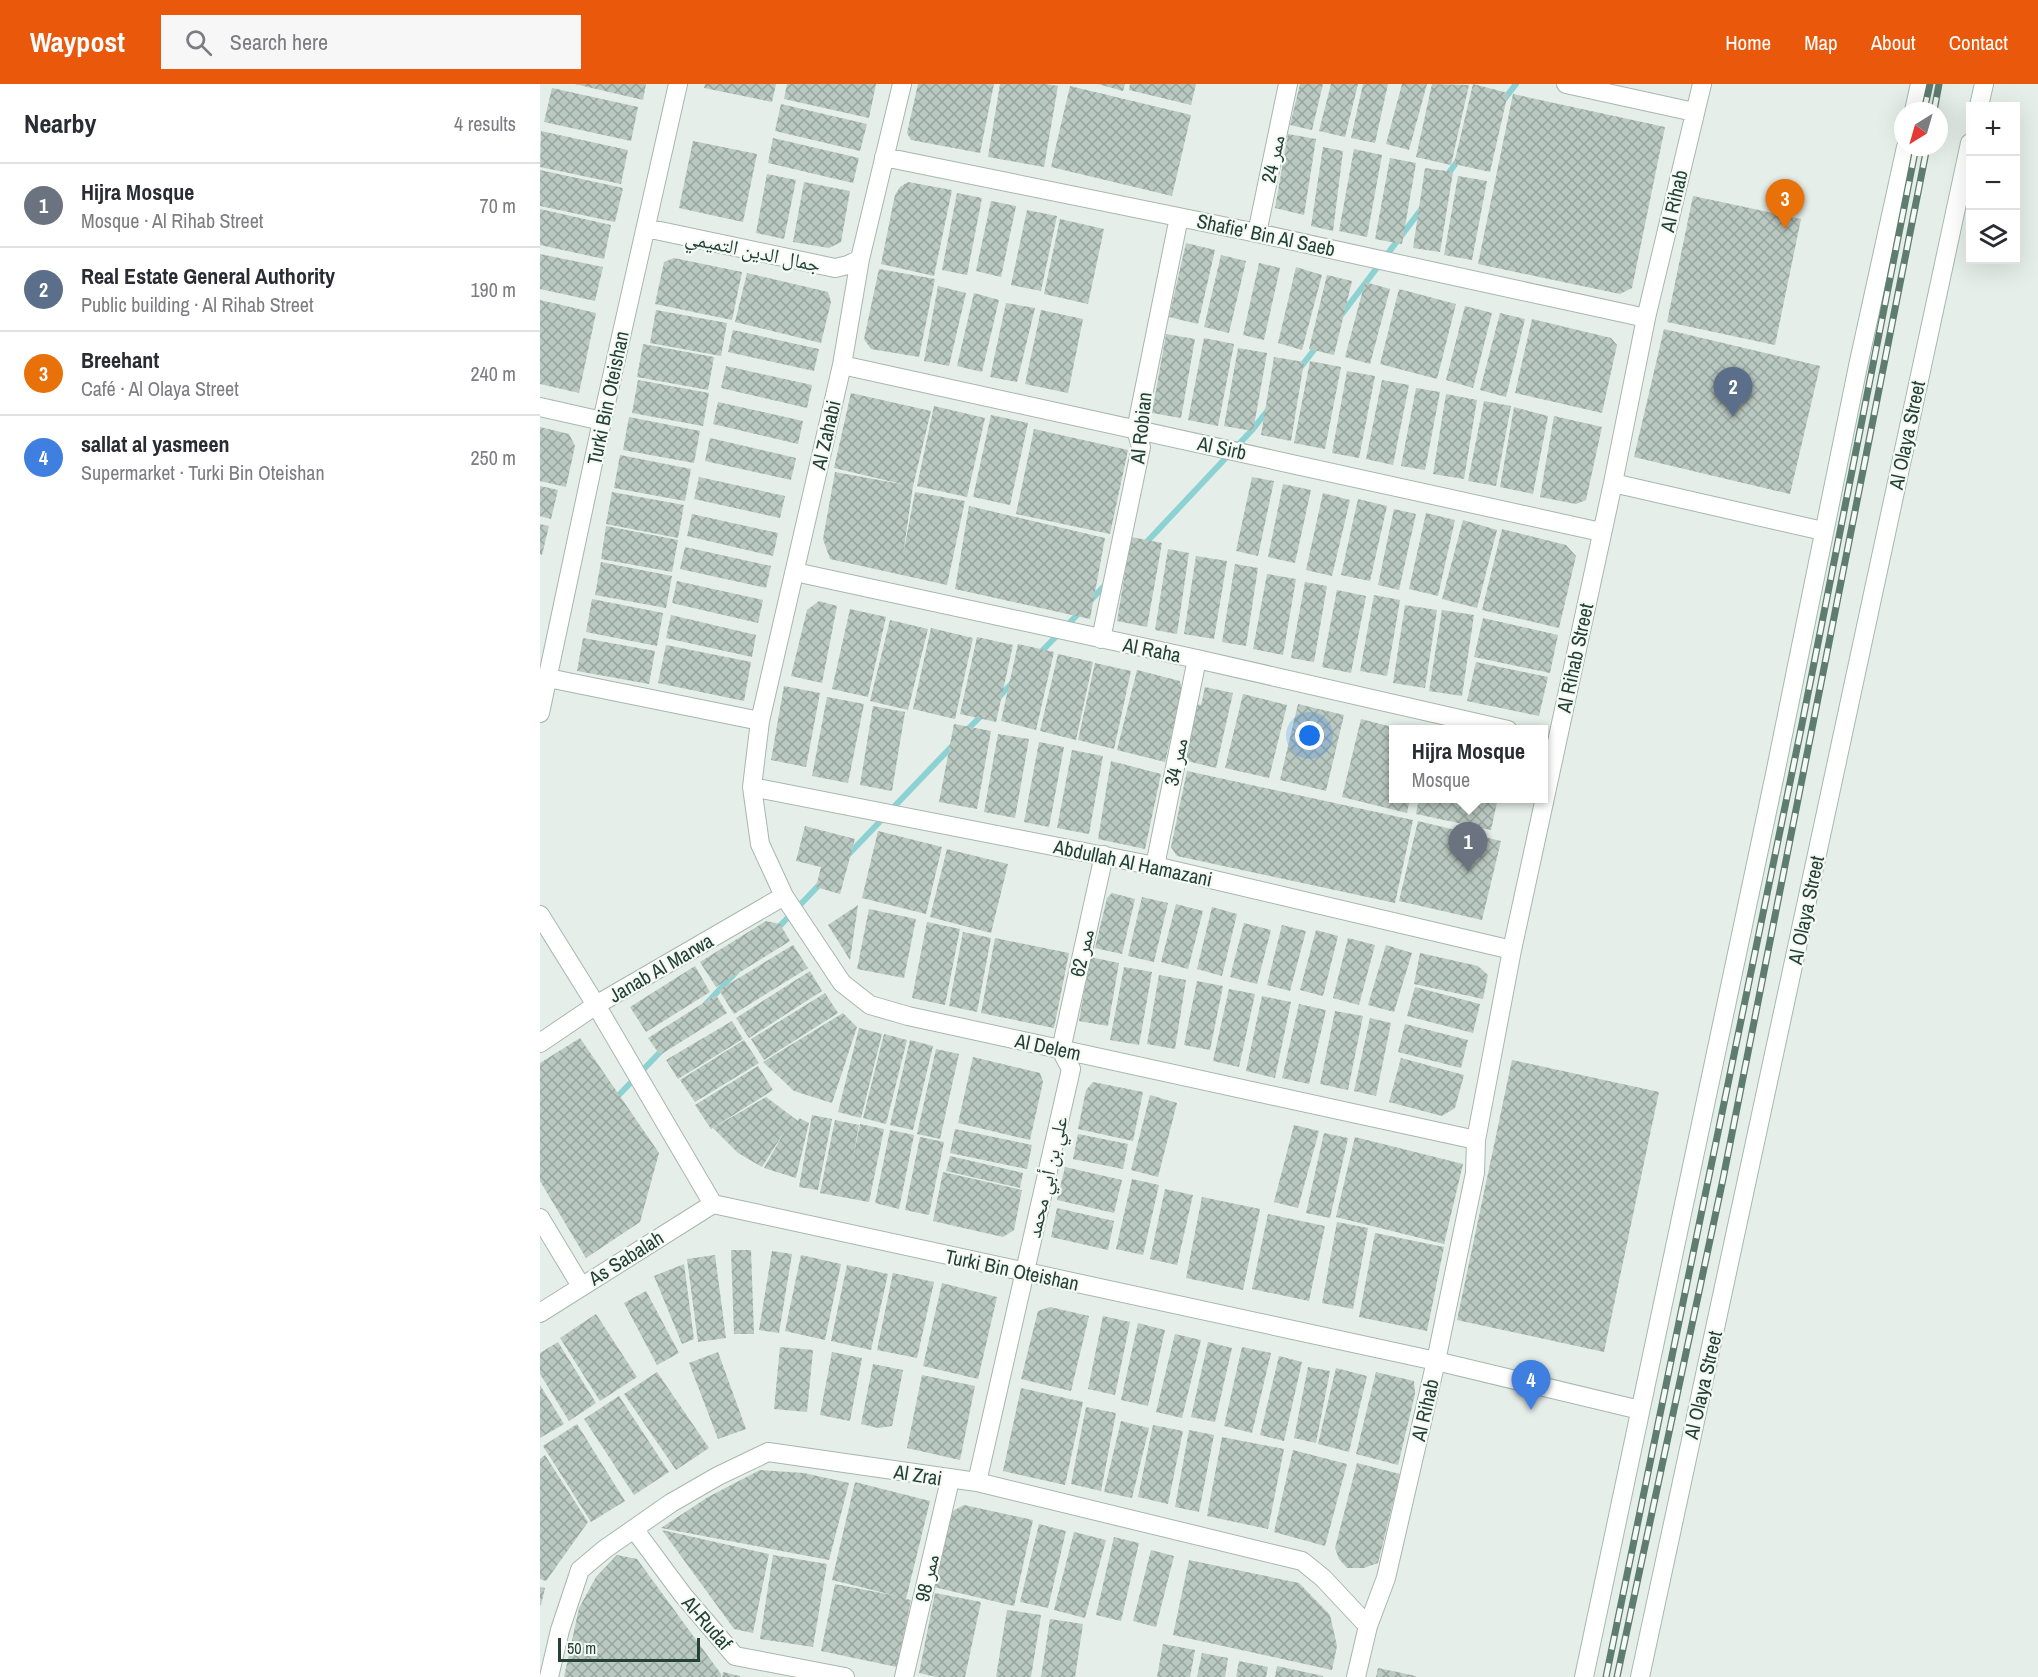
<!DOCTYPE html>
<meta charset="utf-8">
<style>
:root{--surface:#fff;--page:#f7f7f7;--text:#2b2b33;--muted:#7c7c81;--line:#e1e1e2;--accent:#ea580c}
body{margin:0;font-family:"Archivo Narrow","Noto Naskh Arabic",sans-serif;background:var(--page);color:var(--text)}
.controls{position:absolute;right:18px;top:18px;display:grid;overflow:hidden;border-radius:0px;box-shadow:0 6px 24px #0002}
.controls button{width:54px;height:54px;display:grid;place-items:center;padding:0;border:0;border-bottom:2px solid var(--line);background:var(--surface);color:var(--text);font:30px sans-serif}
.compass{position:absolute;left:1354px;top:18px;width:54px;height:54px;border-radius:50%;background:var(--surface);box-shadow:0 6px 24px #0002;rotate:217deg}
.scale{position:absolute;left:18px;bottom:15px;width:142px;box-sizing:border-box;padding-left:6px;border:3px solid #234135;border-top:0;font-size:16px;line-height:21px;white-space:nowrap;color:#234135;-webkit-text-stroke:4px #f6faf7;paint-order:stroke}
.you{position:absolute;left:770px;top:652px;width:21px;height:21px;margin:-15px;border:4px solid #fff;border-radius:50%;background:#1a73e8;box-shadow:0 0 0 9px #1a73e833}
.badge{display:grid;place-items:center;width:39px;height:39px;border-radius:50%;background:var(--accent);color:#fff;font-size:20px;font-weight:700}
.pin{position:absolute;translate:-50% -50px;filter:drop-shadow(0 2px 3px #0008)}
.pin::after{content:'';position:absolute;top:32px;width:21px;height:18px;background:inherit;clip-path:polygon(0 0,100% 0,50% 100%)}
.popup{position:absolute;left:849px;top:641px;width:159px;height:78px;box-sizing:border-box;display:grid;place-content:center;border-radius:0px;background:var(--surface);filter:drop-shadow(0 2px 4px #0005);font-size:20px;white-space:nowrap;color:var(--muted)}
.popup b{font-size:22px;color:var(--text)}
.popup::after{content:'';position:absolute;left:50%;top:100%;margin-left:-12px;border:12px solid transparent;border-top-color:var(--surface)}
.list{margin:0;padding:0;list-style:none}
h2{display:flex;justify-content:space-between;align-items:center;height:78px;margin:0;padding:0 24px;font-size:26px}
h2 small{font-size:20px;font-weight:400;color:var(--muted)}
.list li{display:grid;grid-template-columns:39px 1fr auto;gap:18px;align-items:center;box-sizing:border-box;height:84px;padding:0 24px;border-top:2px solid var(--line)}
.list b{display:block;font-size:22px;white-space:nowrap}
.list p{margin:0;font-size:20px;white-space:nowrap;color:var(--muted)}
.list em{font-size:20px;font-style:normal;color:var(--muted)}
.icon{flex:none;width:33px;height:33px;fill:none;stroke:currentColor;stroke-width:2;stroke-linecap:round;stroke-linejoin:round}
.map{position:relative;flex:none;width:1498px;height:1593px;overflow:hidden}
header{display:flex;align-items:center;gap:36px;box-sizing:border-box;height:84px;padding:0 30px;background:var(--accent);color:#fff}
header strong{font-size:28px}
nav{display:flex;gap:33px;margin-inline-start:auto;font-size:21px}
.search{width:420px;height:54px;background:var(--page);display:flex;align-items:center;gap:15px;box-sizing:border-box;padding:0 21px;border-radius:0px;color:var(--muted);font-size:22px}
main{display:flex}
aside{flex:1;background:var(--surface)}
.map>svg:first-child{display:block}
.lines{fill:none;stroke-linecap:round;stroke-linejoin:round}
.stream{stroke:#8dd2d3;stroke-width:6}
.building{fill:url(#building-cross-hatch)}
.street-casing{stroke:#a7b7af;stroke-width:20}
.secondary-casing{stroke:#a3baaf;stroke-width:20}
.street{stroke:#fff;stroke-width:18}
.secondary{stroke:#fff;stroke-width:18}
.rail-casing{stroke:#5e7c70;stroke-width:7}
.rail{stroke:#f6faf7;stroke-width:4.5;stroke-dasharray:14;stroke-linecap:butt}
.labels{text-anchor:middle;stroke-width:4.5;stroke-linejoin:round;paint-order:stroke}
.street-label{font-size:20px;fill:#234135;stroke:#f6faf7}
</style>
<header>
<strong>Waypost</strong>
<div class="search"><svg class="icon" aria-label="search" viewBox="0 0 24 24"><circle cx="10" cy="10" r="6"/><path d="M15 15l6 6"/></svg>Search here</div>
<nav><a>Home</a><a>Map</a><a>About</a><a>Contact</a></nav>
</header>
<main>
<aside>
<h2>Nearby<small>4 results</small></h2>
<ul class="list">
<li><span class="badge" style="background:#6b7280">1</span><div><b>Hijra Mosque</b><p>Mosque · Al Rihab Street</p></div><em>70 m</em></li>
<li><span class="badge" style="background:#5c6f8a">2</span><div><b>Real Estate General Authority</b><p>Public building · Al Rihab Street</p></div><em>190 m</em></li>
<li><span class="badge" style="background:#e8710a">3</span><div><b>Breehant</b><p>Café · Al Olaya Street</p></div><em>240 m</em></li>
<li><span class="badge" style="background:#3f7fe0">4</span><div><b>sallat al yasmeen</b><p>Supermarket · Turki Bin Oteishan</p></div><em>250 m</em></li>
</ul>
</aside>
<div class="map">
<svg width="1498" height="1593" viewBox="0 0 1498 1593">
<defs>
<pattern id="building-cross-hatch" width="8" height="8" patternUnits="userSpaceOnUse" patternTransform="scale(1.5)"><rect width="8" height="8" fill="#bac9c1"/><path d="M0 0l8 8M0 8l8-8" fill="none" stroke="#97a59e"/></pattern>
</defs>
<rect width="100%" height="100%" fill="#e5eee9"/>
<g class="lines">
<path class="stream" d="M963 17 976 0
M905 94 919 75
M802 230 883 123
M760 284 777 262
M603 462 713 345 728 326
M549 518 567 499
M499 570 540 528
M458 614 474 597
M425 648 443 630
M307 772 414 660
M236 846 281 799
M166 920 196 888
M75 1015 124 964"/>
</g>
<path class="building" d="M35 0H106L103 16Z
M165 0H236L232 18 164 4Z
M247 0H336L329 34 244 15Z
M378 0H454L440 69 371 56 367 49Z
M460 0H506L518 2 504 83 448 73Z
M558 0H585L583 7Z
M590 0H656L651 21 589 6Z
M760 0H783L772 46 750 41Z
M791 0H818L805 53 779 47Z
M823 0H848L835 59 811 54Z
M862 0H887L869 66 846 60Z
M892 0 929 1 911 81 876 73Z
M933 0 968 9 950 88 914 80Z
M530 2 651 31 632 112 511 83Z
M12 4 98 23 91 57 4 38Z
M973 10 1125 43 1092 204 1080 210 938 180Z
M241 20 327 40 320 67 235 47Z
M1 47 88 66 81 100 0 83Z
M748 50 776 55 764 131 735 124Z
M233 54 319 74 313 99 228 79Z
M153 57 217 70 203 138 139 124Z
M783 63 803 67 793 147 771 142Z
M814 65 842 71 827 153 799 147Z
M850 74 876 79 862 160 835 155Z
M885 84 913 88 900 168 873 164Z
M0 86 83 104 75 138 0 122Z
M227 90 256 96 244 155 216 149Z
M918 92 947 97 932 176 904 171Z
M264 98 310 107 301 158 289 164 253 158Z
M368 98 412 106 394 192 341 180 355 111 360 103Z
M417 109 442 114 427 191 402 186Z
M1153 112 1261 135 1235 261 1127 238Z
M451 117 476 122 461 193 436 187Z
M0 125 71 141 64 175 0 161Z
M487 126 517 132 501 207 471 201Z
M520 135 564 145 548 220 504 210Z
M646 159 675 166 658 240 629 233Z
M0 170 63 183 55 217 0 205Z
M681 171 706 177 689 249 664 243Z
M134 174 202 188 192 236 115 220 124 178Z
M719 179 740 184 724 256 703 251Z
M756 183 782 191 762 266 738 259Z
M339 185 395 195 379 273 331 265 324 255Z
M207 189 288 208 291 218 281 259 195 238Z
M787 191 812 197 794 271 769 265Z
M825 198 850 205 830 280 805 273Z
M398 202 426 209 409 282 384 277Z
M859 205 916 220 897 295 840 280Z
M434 209 459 216 442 288 417 282Z
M0 216 56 229 39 309 0 300Z
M466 219 495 224 477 298 450 293Z
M925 222 952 229 933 304 906 296Z
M116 226 187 239 181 272 110 259Z
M501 226 543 235 528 309 485 300Z
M960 229 985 235 966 313 940 306Z
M992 235 1071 254 1077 261 1062 329 975 309Z
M1124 245 1280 282 1250 410 1094 373Z
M193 246 279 265 274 287 188 268Z
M626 250 655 255 641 334 612 329Z
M664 254 694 260 678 342 648 336Z
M103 260 174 273 168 306 97 293Z
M698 264 727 269 713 347 684 342Z
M734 273 764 278 751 357 721 351Z
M770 277 801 283 785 365 754 359Z
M186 282 272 301 267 324 181 304Z
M807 287 835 292 819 374 792 369Z
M98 296 169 309 163 342 92 329Z
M842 296 869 301 853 381 826 375Z
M876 304 900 308 885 386 861 382Z
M311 309 391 327 373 402 363 471 375 408 425 417 407 501 290 475 283 455 295 388 366 401 294 384Z
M906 310 937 316 924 395 893 390Z
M944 317 971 322 956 402 928 397Z
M178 318 263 337 258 360 173 340Z
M394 322 445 334 427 413 377 402Z
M974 323 1008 332 993 410 960 403Z
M451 331 488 339 470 421 433 413Z
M1014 332 1062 343 1046 416 1036 420 1000 413Z
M89 333 160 347 154 379 83 366Z
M0 343 29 350 35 362 26 403 0 397Z
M494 345 588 366 570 450 476 430Z
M170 354 256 374 251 396 165 377Z
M80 371 151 385 145 417 74 404Z
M159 393 245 412 240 434 154 415Z
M712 393 734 397 718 472 696 467Z
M743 400 771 406 755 479 728 473Z
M0 402 18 406 11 435 0 432Z
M72 408 144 421 138 454 66 440Z
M783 409 810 416 792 492 766 486Z
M818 415 847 422 830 497 801 491Z
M429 422 565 454 550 535 415 505Z
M854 425 876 430 859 506 838 501Z
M886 429 915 436 898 512 869 505Z
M152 430 238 449 233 472 147 452Z
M923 436 957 446 937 524 902 515Z
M0 440 9 442 2 471 0 470Z
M66 442 138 456 132 488 61 475Z
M962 445 1026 461 1036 472 1019 544 942 526Z
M591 453 622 459 607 543 577 537Z
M145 463 231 482 226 504 140 485Z
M628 465 649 469 637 550 615 546Z
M656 472 687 477 674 555 644 550Z
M61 478 132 492 126 524 55 511Z
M695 480 718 484 706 562 682 558Z
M727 490 756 495 743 571 713 565Z
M137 497 223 516 218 539 132 519Z
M765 498 787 502 774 578 751 574Z
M797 506 826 512 811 589 782 583Z
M834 511 860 516 847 592 820 587Z
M52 515 123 529 117 562 46 548Z
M279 517 297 522 282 599 251 592 267 526Z
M865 521 897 526 885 604 853 599Z
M310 525 346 533 328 613 292 605Z
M902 526 934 531 922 612 889 607Z
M131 531 216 551 212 573 126 554Z
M943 534 1018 551 1010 589 934 573Z
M350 536 388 545 368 626 330 617Z
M391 544 433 554 415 635 373 625Z
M437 553 473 561 456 638 420 630Z
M43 554 115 567 109 600 37 587Z
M478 560 514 568 496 646 461 637Z
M126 561 211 578 204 617 118 599Z
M518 570 553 578 536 656 500 647Z
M936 578 1008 593 999 632 927 617Z
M555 579 591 587 574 665 538 656Z
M597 586 640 597 642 605 625 678 577 666Z
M244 602 280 609 266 683 231 676Z
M665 603 693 609 676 684 643 676 656 620 661 621Z
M703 610 747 621 729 694 685 684Z
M287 613 324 620 308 699 272 692Z
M758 620 804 631 786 707 740 696Z
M333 622 365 628 352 707 320 701Z
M821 635 860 645 853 646V714H870L867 729 802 713Z
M414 640 451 647 437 725 399 718Z
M458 650 489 655 475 734 444 728Z
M499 658 524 663 509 743 484 738Z
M532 666 563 672 549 750 517 744Z
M571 677 621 690 605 765 558 755Z
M647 687 873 736 855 819 637 772 631 763Z
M879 714H958L951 746 876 730Z
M878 737 961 757 942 836 859 817Z
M265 742 315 755 300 810 276 803 281 783 256 777Z
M338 747 402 763 386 830 322 814Z
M407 765 468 780 451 849 390 833Z
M572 809 595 815 582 870 555 864 567 814Z
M602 813 628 819 614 878 588 872Z
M636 820 663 827 648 885 621 878Z
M318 821 310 876 288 841Z
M672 823 697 830 682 892 657 885Z
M329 825 376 835 364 894 317 885Z
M226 837 240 840 250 857 176 903 160 878Z
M387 838 420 845 405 921 372 914Z
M704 839 731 846 717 900 690 893Z
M742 841 766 847 750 907 727 901Z
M776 846 798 852 783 912 760 906Z
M423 848 451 854 437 928 409 922Z
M455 854 529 869 514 944 441 929Z
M808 854 835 861 819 921 793 914Z
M253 861 268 884 194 930 179 906Z
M846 861 872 869 854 928 828 921Z
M880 869 938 882 948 891 943 915 874 900Z
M550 873 579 879 568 942 539 937Z
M155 882 170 908 106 948 90 923Z
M584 883 612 888 599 961 570 956Z
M270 887 282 907 209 954 196 934Z
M619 891 646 896 635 965 607 960Z
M657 897 683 902 670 966 644 961Z
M875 903 940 920 933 949 867 932Z
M689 905 715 910 699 983 673 977Z
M285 909 298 929 224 976 211 955Z
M176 911 187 929 120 971 108 954Z
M722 912 751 918 735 994 706 987Z
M759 920 786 926 769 1000 742 994Z
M795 927 823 932 808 1006 780 1000Z
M303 929 317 943 292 1019 254 1007 223 978Z
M830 934 851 939 836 1012 814 1007Z
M192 937 203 955 138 995 126 976Z
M865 940 928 956 921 984 858 968Z
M319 944 342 950 321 1034 298 1028Z
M344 950 367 956 346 1040 323 1034Z
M40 954 119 1069 100 1138 46 1174 0 1097V979Z
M204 956 219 979 155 1018 140 996Z
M370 956 393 962 373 1046 350 1041Z
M396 965 419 970 400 1055 377 1050Z
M433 973 500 989 503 998 490 1056 418 1039Z
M861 974 924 991 915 1024 902 1032 849 1018Z
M972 976 1119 1008 1064 1268 917 1236Z
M218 982 233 1006 171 1045 155 1021Z
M553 998 603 1008 593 1057 538 1045 546 1006Z
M610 1011 637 1019 618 1093 591 1086Z
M226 1013 258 1037 259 1034 269 1039 256 1094 224 1084 246 1045 222 1083 198 1069 173 1044Z
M272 1031 292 1035 278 1106 259 1103Z
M295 1036 319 1041 312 1079 320 1040 344 1045 329 1118 280 1109Z
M754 1041 779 1047 758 1124 734 1118Z
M415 1045 492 1061 487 1085 410 1069Z
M350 1046 374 1051 359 1125 335 1119Z
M784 1049 808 1054 790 1134 766 1129Z
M538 1050 588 1060 583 1085 533 1075Z
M380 1053 404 1058 389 1131 365 1126Z
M815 1053 923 1080 904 1160 796 1133Z
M410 1072 483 1089 480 1104 406 1087Z
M525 1083 582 1096 574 1129 517 1116Z
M403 1088 482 1106 474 1146 463 1153 393 1137Z
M592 1095 619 1101 603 1171 576 1165Z
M625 1105 653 1111 637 1181 610 1175Z
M662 1113 720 1125 703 1206 646 1194Z
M517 1124 574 1137 568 1166 511 1153Z
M728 1130 785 1142 769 1217 712 1205Z
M797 1138 828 1144 813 1225 782 1219Z
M835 1149 904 1163 887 1247 819 1233Z
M191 1166H211L214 1250H194Z
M232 1167 252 1170 239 1249 219 1246Z
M175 1171 186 1254 158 1258 147 1175Z
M261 1171 301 1180 285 1256 245 1247Z
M144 1180 154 1255 142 1260 114 1192Z
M307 1181 348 1190 331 1266 291 1257Z
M353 1189 394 1198 377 1274 337 1266Z
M402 1199 457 1213 438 1295 383 1282Z
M106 1207 139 1269 117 1281 84 1219Z
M510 1223 549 1232 531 1307 481 1295 498 1227Z
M56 1230 97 1293 60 1317 20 1254Z
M563 1232 590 1238 575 1311 548 1305Z
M598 1239 625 1246 608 1322 581 1316Z
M635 1250 661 1256 642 1334 616 1328Z
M18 1258 56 1319 29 1337 0 1290V1269Z
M668 1258 692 1264 675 1338 651 1333Z
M240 1263 273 1266 267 1328 234 1325Z
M702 1263 731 1269 712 1349 684 1342Z
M178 1268 206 1345 178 1355 149 1279Z
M292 1268 322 1274 310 1337 280 1331Z
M739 1272 762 1278 744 1357 720 1351Z
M333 1280 363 1286 352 1342 338 1344 321 1340Z
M768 1283 790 1287 776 1359 754 1354Z
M796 1284 827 1292 809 1368 778 1360Z
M117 1288 169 1364 136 1386 84 1310Z
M836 1288 874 1297 875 1310 858 1381 816 1370Z
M382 1291 435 1302 420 1376 367 1364Z
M0 1301 24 1340 0 1354Z
M481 1304 543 1318 525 1401 463 1387Z
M79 1312 129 1388 94 1411 44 1335Z
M546 1323 576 1329 561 1407 531 1400Z
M581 1337 609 1344 592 1414 564 1408Z
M37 1340 85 1417 51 1438 3 1362Z
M613 1341 643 1347 628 1420 598 1413Z
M649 1346 674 1351 659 1428 635 1423Z
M682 1353 744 1365 728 1445 667 1432Z
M753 1366 807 1380 785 1462 734 1448Z
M5 1371 48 1438 6 1497 0 1495V1375Z
M817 1379 860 1390 838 1479 824 1484H807L799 1475 795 1464Z
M220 1386 264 1389 309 1399 289 1476 121 1444 168 1413Z
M315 1398 390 1417 366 1515 371 1516 357 1583 281 1567 295 1500 357 1512 292 1496Z
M424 1421 493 1436 474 1522 394 1503 411 1428Z
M499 1440 526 1447 508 1524 480 1518Z
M122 1446 229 1470 213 1549 194 1545Z
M534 1448 566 1456 545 1534 514 1526Z
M574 1453 599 1459 581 1537 556 1531Z
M611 1466 634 1472 616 1543 593 1537Z
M77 1471 97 1475 181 1590V1593H24L39 1524 56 1493Z
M233 1471 287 1480 273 1563 220 1555Z
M649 1476 759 1499 790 1531 797 1562 792 1586 633 1551Z
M0 1503 5 1504 1 1521H0Z
M395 1509 441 1518 425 1593H397L379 1589Z
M467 1526 501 1531 491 1593H456Z
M510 1535 543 1540 535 1593H501Z
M623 1560 655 1566 650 1593H617Z
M662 1569 688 1574 685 1593H657Z
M699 1577 728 1583 726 1593H696Z
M737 1582 783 1592V1593H735Z
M838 1584 876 1592V1593H836Z
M183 1588 200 1592V1593H182Z"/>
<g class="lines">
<g class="street-casing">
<path id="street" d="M362 0 320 175 302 281 220 637 212 703 220 760 244 812 302 899 330 921 368 932 936 1056
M1026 0 1154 28
M344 73 717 149 1106 234
M106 144 295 184 308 181 320 175
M717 149 748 0
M302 281 1061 448
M0 323 62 337
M1073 399 1283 447
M255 488 657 575 968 646
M561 555 601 363 596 346 639 133
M8 594 220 637
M0 629 62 337 138 0
M212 703 615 782 972 866
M615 782 657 575
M0 831 56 921 173 1120 896 1277 1100 1326
M0 959 56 921 244 812
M0 1134 41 1202
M0 1229 173 1120
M437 1398 531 985 521 966 564 771
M94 1445 143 1511 195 1572 305 1593
M9 1593 20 1546 40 1486 65 1465 131 1419 178 1392 228 1368 437 1398 762 1477 783 1494 828 1542
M364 1593 410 1396
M816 1593 828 1542 846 1494 896 1277 935 1089 936 1056 972 866 1073 399 1106 234 1162 0"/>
</g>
<g class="secondary-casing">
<path id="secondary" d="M1439 22 1444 0
M1374 27 1380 0
M1044 1593 1235 690 1318 282 1366 63
M1100 1593 1430 59"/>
</g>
<use href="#street" class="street"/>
<use href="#secondary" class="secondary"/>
<g class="rail-casing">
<path id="rail" d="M1384 27 1390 0
M1394 27 1399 0
M1066 1593 1262 640 1376 63
M1077 1593 1183 1095 1387 63"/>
</g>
<use href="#rail" class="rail"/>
</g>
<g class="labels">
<g class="street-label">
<text transform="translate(733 75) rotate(-78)" y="7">ممر 24</text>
<text transform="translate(1134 117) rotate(-77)" y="7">Al Rihab</text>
<text transform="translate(726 151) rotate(12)" y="7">Shafie' Bin Al Saeb</text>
<text transform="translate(213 167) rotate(12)" y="7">جمال الدين التميمي</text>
<text transform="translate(68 314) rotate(-78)" y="7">Turki Bin Oteishan</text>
<text transform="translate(601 344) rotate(-84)" y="7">Al Robian</text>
<text transform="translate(286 351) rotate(-77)" y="7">Al Zahabi</text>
<text transform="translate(1367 351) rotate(-78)" y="7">Al Olaya Street</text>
<text transform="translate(682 364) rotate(12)" y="7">Al Sirb</text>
<text transform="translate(612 566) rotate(11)" y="7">Al Raha</text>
<text transform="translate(1035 574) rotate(-78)" y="7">Al Rihab Street</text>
<text transform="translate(636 678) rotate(-78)" y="7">ممر 34</text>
<text transform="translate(593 779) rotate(12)" y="7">Abdullah Al Hamazani</text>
<text transform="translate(1266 826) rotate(-78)" y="7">Al Olaya Street</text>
<text transform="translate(542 869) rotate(-77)" y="7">ممر 62</text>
<text transform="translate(121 884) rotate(-30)" y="7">Janab Al Marwa</text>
<text transform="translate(508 963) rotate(12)" y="7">Al Delem</text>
<text transform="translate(507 1093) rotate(-77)" y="7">علي بن أبي محمد</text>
<text transform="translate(86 1174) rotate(-32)" y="7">As Sabalah</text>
<text transform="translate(472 1186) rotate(12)" y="7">Turki Bin Oteishan</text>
<text transform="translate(1163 1301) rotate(-77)" y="7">Al Olaya Street</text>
<text transform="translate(885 1326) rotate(-77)" y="7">Al Rihab</text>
<text transform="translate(378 1391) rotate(9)" y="7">Al Zrai</text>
<text transform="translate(387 1494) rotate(-77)" y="7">ممر 98</text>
<text transform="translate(167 1539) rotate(49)" y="7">Al-Rudaf</text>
</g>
</g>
</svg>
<div class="controls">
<button>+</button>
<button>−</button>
<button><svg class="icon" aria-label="layers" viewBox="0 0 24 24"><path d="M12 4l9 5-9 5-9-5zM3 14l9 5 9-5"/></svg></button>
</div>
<svg class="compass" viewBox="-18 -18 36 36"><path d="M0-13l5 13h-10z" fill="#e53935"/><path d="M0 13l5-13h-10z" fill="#7c7c81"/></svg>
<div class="scale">50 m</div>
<div class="you"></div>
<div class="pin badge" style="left:928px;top:788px;background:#6b7280">1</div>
<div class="popup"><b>Hijra Mosque</b>Mosque</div>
<div class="pin badge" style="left:1193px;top:333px;background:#5c6f8a">2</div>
<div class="pin badge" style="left:1245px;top:145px;background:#e8710a">3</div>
<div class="pin badge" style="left:991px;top:1326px;background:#3f7fe0">4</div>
</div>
</main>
